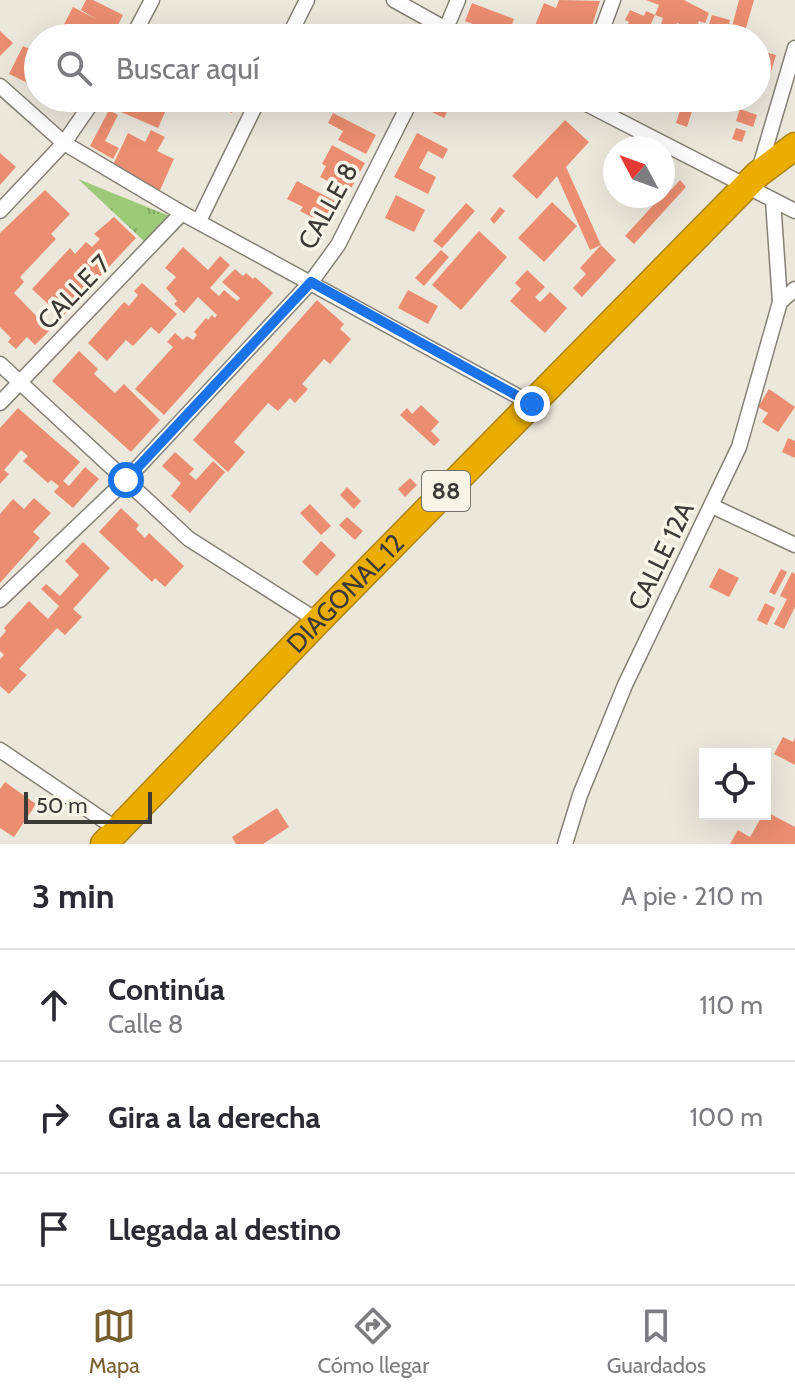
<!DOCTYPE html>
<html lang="es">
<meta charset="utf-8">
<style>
:root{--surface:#fff;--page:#f2f2f3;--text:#2b2b33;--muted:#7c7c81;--line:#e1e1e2;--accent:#785f30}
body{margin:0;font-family:Cabin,sans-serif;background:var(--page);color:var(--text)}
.controls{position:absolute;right:24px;bottom:24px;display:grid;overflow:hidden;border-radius:0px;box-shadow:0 8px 32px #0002}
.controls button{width:72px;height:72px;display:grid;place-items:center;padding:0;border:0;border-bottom:2px solid var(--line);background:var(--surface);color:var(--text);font:40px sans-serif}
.compass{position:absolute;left:603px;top:136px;width:72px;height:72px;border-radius:50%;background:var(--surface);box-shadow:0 8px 32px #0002;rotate:311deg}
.scale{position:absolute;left:24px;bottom:20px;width:128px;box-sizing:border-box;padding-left:8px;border:4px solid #3c3a36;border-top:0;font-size:22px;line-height:28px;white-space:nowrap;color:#3c3a36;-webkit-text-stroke:6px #f9f4e8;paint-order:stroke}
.stop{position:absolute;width:24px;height:24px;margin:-18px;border:6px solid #1a73e8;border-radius:50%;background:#fff}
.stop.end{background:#1a73e8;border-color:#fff;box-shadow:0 2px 8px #0008}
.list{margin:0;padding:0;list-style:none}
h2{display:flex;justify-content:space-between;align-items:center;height:104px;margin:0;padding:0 32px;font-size:34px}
h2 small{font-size:26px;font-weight:400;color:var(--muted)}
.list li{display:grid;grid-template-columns:52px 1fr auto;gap:24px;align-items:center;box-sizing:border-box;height:112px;padding:0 32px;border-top:2px solid var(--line)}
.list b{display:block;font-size:30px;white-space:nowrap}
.list p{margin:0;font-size:26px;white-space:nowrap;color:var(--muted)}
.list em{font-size:26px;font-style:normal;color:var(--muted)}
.icon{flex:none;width:44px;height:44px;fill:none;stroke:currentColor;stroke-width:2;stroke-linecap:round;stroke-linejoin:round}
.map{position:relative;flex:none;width:795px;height:844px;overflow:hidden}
.search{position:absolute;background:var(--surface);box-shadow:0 8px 32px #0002;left:24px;right:24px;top:24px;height:88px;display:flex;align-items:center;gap:20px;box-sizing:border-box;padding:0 28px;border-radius:44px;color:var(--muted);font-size:30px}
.sheet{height:440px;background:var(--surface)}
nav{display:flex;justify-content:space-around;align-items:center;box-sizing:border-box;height:112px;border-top:2px solid var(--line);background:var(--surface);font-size:22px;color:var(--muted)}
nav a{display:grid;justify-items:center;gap:4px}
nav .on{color:var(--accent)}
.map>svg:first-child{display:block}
.grass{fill:url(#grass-tufts)}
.building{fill:#eb8d70}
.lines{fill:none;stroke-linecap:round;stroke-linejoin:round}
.street-casing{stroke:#858176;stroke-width:17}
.highway-casing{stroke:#ae8513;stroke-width:29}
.street{stroke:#fff;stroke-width:14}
.highway{stroke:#ebae00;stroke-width:26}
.route{stroke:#1a73e8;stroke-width:10}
.labels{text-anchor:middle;stroke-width:7;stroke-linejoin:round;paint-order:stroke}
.shield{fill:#f9f4e8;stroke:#75726b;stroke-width:2}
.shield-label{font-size:24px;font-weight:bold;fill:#3c3a36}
.street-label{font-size:26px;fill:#3c3a36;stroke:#f9f4e8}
</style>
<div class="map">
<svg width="795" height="844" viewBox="0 0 795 844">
<defs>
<pattern id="grass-tufts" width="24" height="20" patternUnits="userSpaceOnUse" patternTransform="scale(2)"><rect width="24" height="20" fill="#9dca78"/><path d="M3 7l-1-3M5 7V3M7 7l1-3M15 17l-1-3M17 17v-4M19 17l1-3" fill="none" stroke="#81a563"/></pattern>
</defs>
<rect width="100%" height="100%" fill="#ece7db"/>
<path class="grass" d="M78 179 172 217 147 244Z"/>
<path class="building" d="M86 0H93L123 15 116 29 121 31 117 38H79L61 30 73 7 98 20 81 10Z
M559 0 600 1 588 38H523L528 25 534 28 544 3 556 8Z
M646 0H684L709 13 705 23 699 21 696 30 677 23 673 32 660 27 663 18 655 15 659 5Z
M739 0H754L743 38H729Z
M472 3 514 19 507 37 465 21Z
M630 10 644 16 646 11 655 15 648 30 645 29 641 38H618L620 33 623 34 629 22 625 20Z
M712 15 730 20 728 29 709 24Z
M0 31 13 43 0 56Z
M23 46 38 53V68L30 84 9 74Z
M757 50 776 55 767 85 757 82Z
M127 98H144L167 108 158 128 121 112Z
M200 98H239L232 113Z
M308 98H333L327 108Z
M434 98H454L444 118 428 110Z
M684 98H696L687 127 676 123Z
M740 109 757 115 753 127 736 121Z
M109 110 118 115 105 141 119 148 113 159 90 146Z
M333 113 376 135 366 154 338 140 343 131 328 123Z
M565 120 589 142 566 167 601 245 590 250 557 176 537 199 512 176Z
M736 128 746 131 742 142 732 139Z
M151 130 165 137 157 151 174 159 160 190 111 169 128 133 145 142Z
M417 133 448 149 443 159 428 151 419 168 436 177 428 194 394 177Z
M332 145 365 163 349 192 320 177 326 166 322 164Z
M0 153 16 167 0 185Z
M680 180 686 187 634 244 625 236 669 188 671 190Z
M297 181 339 203 327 225 300 211 303 207 287 199Z
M45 190 70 214 51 234 56 239 20 277 24 282 14 293 50 330 35 345 27 337 16 349 8 342 11 338 0 327V233Z
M396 195 425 210 414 232 385 218Z
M552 202 577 226 544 262 518 238Z
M466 203 475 211 442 248 433 241Z
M500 207 505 211 494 224 490 219Z
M114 217 136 238 62 317 32 289 70 248 75 254 86 242 92 247 100 239 94 234Z
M479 231 507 257 461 310 432 285Z
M601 245 616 260 582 297 573 288 586 274 580 268Z
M183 247 208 270 220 256 230 265 210 288 219 296 224 290 237 301 240 298 222 282 235 269 243 276 246 273 253 279 255 277 273 293 164 415 135 389 173 347 167 342 175 333 183 340 187 336 193 340 197 335 194 332 206 318 208 320 212 315 215 318 217 315 198 297 184 313 174 304 177 301 166 288 176 277 165 268Z
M441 250 449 257 424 286 415 278Z
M527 270 545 287 535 297 540 302 550 292 567 308 545 333 510 301 521 289 515 283Z
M142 283 177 314 159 334 151 327 133 346 126 340 107 361 88 343 124 302 129 306 138 295 134 291Z
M408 290 438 306 428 324 398 308Z
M317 300 344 324 340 329 351 339 330 364 324 359 302 384 308 389 295 403 290 398 278 411 268 403 234 442 245 452 228 472 193 440Z
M79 351 98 369 94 374 115 393 124 384 160 420 131 452 52 381Z
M769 389 795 407 778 432 762 422 768 413 758 407Z
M421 405 439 422 431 431 440 440 434 446 400 415 407 408 412 414Z
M18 408 80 462 63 481 69 486 85 467 99 479 73 508 54 492 59 486 51 480 48 483 23 461 28 456 21 450 4 470 9 474 0 484V428Z
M788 438 795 441V458L782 452Z
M175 452 194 469 189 474 196 480 213 461 225 472 190 513 171 496 181 483 162 466Z
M410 478 417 485 405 497 398 489Z
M347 487 361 501 354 509 340 495Z
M34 498 51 513 33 532 40 538 0 583V514L13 499 24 509Z
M310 504 331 526 321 535 300 513Z
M121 508 139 525 136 529 145 538 149 533 184 566 165 587 155 578 152 582 99 532Z
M347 517 363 531 355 540 339 525Z
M321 541 336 555 317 576 302 562Z
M83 542 110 568 73 609 82 617 65 635 57 628 19 669 27 675 9 694 0 686V659L4 655 0 651V638L6 631 4 628 29 601 48 619 59 606 41 589 46 584 60 596 79 575 65 561Z
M719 568 739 578 729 597 709 587Z
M781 569 787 572 775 595 769 592Z
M792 572 795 574V607L784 629 774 624 787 599 780 596Z
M765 603 775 608 767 625 757 620Z
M783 737 793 742 795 738V765L774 754Z
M5 782 36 804 14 837 0 828V789Z
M277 808 289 827 263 844H236L232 837Z
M765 811 795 827V844H730L738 830 750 837Z"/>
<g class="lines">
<g class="street-casing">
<path id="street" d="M394 0 462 38
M132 38 152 0
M288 38 307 0
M442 38 458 0
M599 38 613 0
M0 86 64 143 182 213 532 404
M575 98 795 211
M759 170 795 48
M773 200 780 302
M0 211 64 143 95 98
M199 221 259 98
M0 364 189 539 318 621
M0 403 182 213
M712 506 795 545
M0 600 126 480 311 282 338 245 412 98
M0 750 118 830
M565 844 580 795 625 685 739 447 780 302 795 289"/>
</g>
<g class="highway-casing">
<g id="highway">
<path id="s1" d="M104 844 318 621 758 174 795 146"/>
</g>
</g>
<use href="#street" class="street"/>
<use href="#highway" class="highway"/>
</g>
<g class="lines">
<path class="route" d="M126 480 311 282 532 404"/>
</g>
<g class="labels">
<rect class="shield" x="422" y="471" width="48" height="40" rx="6"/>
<g class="shield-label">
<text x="446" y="499">88</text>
</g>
<g class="street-label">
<text transform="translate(328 206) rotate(-61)" y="9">CALLE 8</text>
<text transform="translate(74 292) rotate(-46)" y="9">CALLE 7</text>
<text transform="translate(661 556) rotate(-64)" y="9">CALLE 12A</text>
<text dy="9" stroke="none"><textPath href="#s1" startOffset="348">DIAGONAL 12</textPath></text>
</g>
</g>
</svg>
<div class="controls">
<button><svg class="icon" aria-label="locate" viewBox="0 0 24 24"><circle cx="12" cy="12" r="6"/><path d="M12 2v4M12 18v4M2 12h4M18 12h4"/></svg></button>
</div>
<svg class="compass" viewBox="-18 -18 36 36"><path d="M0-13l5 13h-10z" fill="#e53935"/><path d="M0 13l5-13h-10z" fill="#7c7c81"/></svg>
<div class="scale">50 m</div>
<div class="stop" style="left:126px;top:480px"></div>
<div class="stop end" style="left:532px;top:404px"></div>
<div class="search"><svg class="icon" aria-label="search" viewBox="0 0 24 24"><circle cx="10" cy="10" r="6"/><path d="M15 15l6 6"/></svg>Buscar aquí</div>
</div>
<section class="sheet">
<h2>3 min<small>A pie · 210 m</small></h2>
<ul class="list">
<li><svg class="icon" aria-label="ahead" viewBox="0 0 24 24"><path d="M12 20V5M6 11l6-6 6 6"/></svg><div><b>Continúa</b><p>Calle 8</p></div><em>110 m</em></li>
<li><svg class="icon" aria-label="right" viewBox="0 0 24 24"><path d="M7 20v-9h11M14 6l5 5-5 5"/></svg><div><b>Gira a la derecha</b></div><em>100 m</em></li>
<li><svg class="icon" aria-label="arrive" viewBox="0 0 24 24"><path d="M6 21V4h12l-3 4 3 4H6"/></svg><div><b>Llegada al destino</b></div></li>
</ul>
</section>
<nav>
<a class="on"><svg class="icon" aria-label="map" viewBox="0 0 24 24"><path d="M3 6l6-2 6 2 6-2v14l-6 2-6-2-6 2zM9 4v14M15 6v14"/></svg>Mapa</a>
<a><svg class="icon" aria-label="directions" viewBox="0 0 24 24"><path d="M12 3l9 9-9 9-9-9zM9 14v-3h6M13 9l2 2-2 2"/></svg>Cómo llegar</a>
<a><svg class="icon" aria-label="saved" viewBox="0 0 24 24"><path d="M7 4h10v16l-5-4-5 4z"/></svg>Guardados</a>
</nav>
